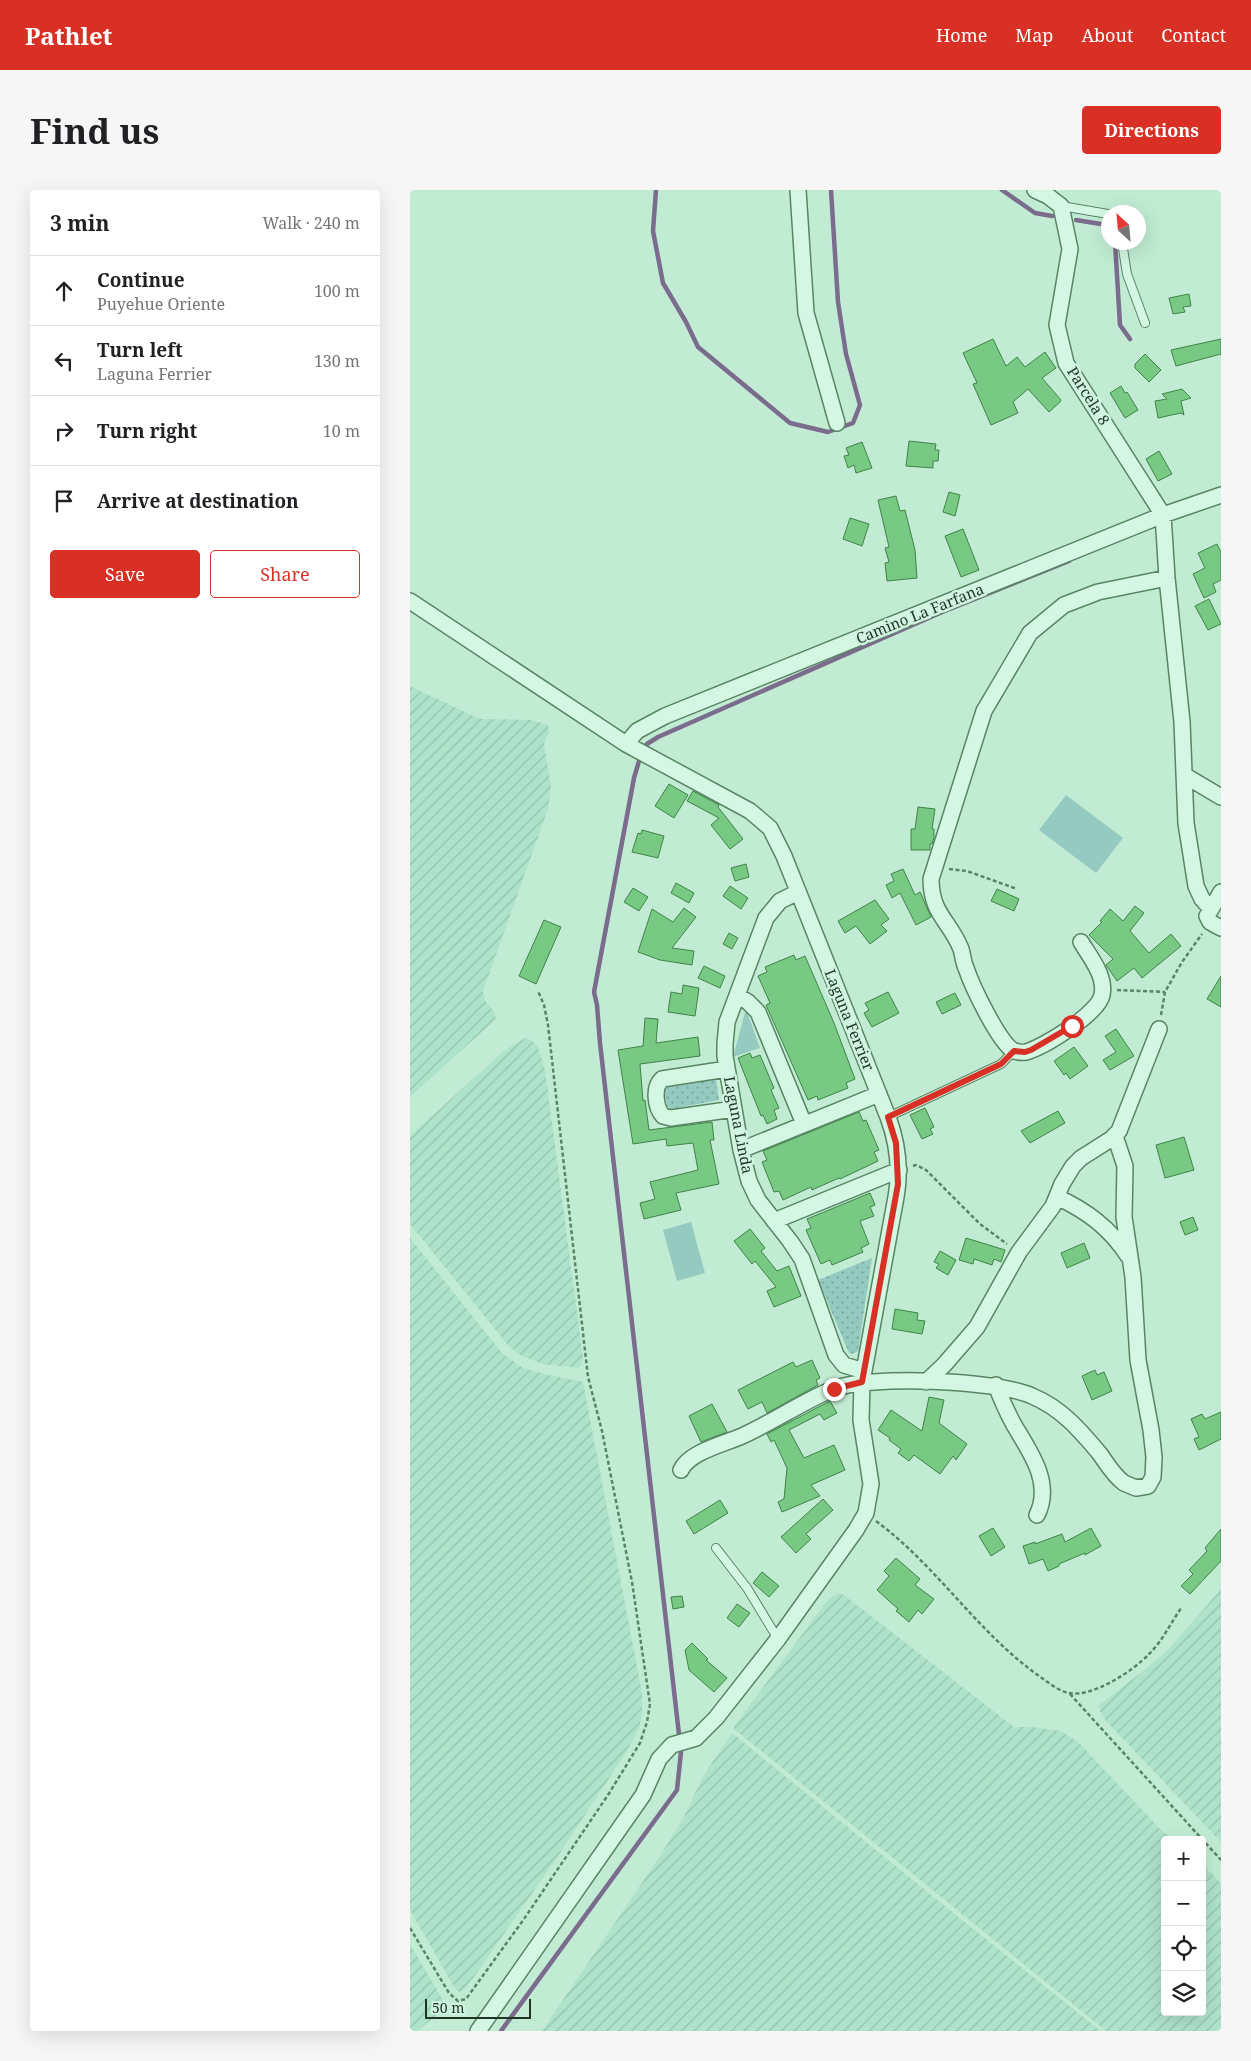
<!DOCTYPE html>
<meta charset="utf-8">
<style>
:root{--surface:#fff;--page:#f6f6f6;--text:#202124;--muted:#757577;--line:#e0e0e0;--accent:#d93025}
body{margin:0;font-family:"Noto Serif",serif;background:var(--page);color:var(--text)}
.controls{position:absolute;right:15px;bottom:15px;display:grid;overflow:hidden;border-radius:5px;box-shadow:0 5px 20px #0002}
.controls button{width:45px;height:45px;display:grid;place-items:center;padding:0;border:0;border-bottom:1px solid var(--line);background:var(--surface);color:var(--text);font:25px sans-serif}
.compass{position:absolute;left:691px;top:15px;width:45px;height:45px;border-radius:50%;background:var(--surface);box-shadow:0 5px 20px #0002;rotate:334deg}
.scale{position:absolute;left:15px;bottom:12px;width:106px;box-sizing:border-box;padding-left:5px;border:2px solid #1d3522;border-top:0;font-size:14px;line-height:18px;white-space:nowrap;color:#1d3522;-webkit-text-stroke:4px #d0f4e0;paint-order:stroke}
.stop{position:absolute;width:15px;height:15px;margin:-11px;border:4px solid #d93025;border-radius:50%;background:#fff}
.stop.end{background:#d93025;border-color:#fff;box-shadow:0 1px 5px #0008}
.list{margin:0;padding:0;list-style:none}
h2{display:flex;justify-content:space-between;align-items:center;height:65px;margin:0;padding:0 20px;font-size:21px}
h2 small{font-size:16px;font-weight:400;color:var(--muted)}
.list li{display:grid;grid-template-columns:32px 1fr auto;gap:15px;align-items:center;box-sizing:border-box;height:70px;padding:0 20px;border-top:1px solid var(--line)}
.list b{display:block;font-size:19px;white-space:nowrap}
.list p{margin:0;font-size:16px;white-space:nowrap;color:var(--muted)}
.list em{font-size:16px;font-style:normal;color:var(--muted)}
.actions{display:flex;gap:10px;padding:15px 20px}
.actions a{flex:1;padding:11px 0;border:1px solid var(--accent);border-radius:5px;text-align:center;font-size:18px;color:var(--accent)}
.actions .main{background:var(--accent);color:#fff}
.icon{flex:none;width:28px;height:28px;fill:none;stroke:currentColor;stroke-width:2;stroke-linecap:round;stroke-linejoin:round}
.map{position:relative;flex:none;width:811px;height:1841px;overflow:hidden;border-radius:5px}
header{display:flex;align-items:center;gap:30px;box-sizing:border-box;height:70px;padding:0 25px;background:var(--accent);color:#fff}
header strong{font-size:24px}
nav{display:flex;gap:28px;margin-inline-start:auto;font-size:18px}
.intro{display:flex;align-items:center;justify-content:space-between;box-sizing:border-box;height:120px;padding:0 30px}
h1{margin:0;font-size:35px}
.button{padding:12px 22px;border-radius:5px;background:var(--accent);color:#fff;font-size:18px;font-weight:700}
main{display:flex;gap:30px;padding:0 30px}
aside{flex:1;background:var(--surface);border-radius:5px;box-shadow:0 5px 20px #0002}
.map>svg:first-child{display:block}
.farmland{fill:url(#farmland-furrows)}
.grass{fill:url(#grass-dots)}
.park{fill:#95cac1}
.lines{fill:none;stroke-linecap:round;stroke-linejoin:round}
.stream{stroke:#7b6b8c;stroke-width:4.5}
.building{fill:#77c983;stroke:#408348}
.service-casing{stroke:#598564;stroke-width:10}
.minor-casing{stroke:#598564;stroke-width:18}
.path{stroke:#598564;stroke-width:2.5;stroke-dasharray:4 2.5;stroke-linecap:butt}
.service{stroke:#d3f7e3;stroke-width:8}
.minor{stroke:#d3f7e3;stroke-width:15}
.route{stroke:#d93025;stroke-width:6}
.labels{text-anchor:middle;stroke-width:5;stroke-linejoin:round;paint-order:stroke}
.street-label{font-size:15px;fill:#1d3522;stroke:#d0f4e0}
</style>
<header>
<strong>Pathlet</strong>
<nav><a>Home</a><a>Map</a><a>About</a><a>Contact</a></nav>
</header>
<div class="intro"><h1>Find us</h1><a class="button">Directions</a></div>
<main>
<aside>
<h2>3 min<small>Walk · 240 m</small></h2>
<ul class="list">
<li><svg class="icon" aria-label="ahead" viewBox="0 0 24 24"><path d="M12 20V5M6 11l6-6 6 6"/></svg><div><b>Continue</b><p>Puyehue Oriente</p></div><em>100 m</em></li>
<li><svg class="icon" aria-label="left" viewBox="0 0 24 24"><path d="M17 20v-9H6M10 6l-5 5 5 5"/></svg><div><b>Turn left</b><p>Laguna Ferrier</p></div><em>130 m</em></li>
<li><svg class="icon" aria-label="right" viewBox="0 0 24 24"><path d="M7 20v-9h11M14 6l5 5-5 5"/></svg><div><b>Turn right</b></div><em>10 m</em></li>
<li><svg class="icon" aria-label="arrive" viewBox="0 0 24 24"><path d="M6 21V4h12l-3 4 3 4H6"/></svg><div><b>Arrive at destination</b></div></li>
</ul>
<div class="actions"><a class="main">Save</a><a>Share</a></div>
</aside>
<div class="map">
<svg width="811" height="1841" viewBox="0 0 811 1841">
<defs>
<pattern id="farmland-furrows" width="10" height="10" patternUnits="userSpaceOnUse" patternTransform="scale(1.25)"><rect width="10" height="10" fill="#aee2cb"/><path d="M-1 1l2-2M0 10L10 0M9 11l2-2" fill="none" stroke="#95c2ae"/></pattern>
<pattern id="grass-dots" width="8" height="8" patternUnits="userSpaceOnUse" patternTransform="scale(1.25)"><rect width="8" height="8" fill="#95cac1"/><path d="M2 2h.1M6 6h.1" fill="none" stroke="#79a59c" stroke-width="1.8" stroke-linecap="round"/></pattern>
</defs>
<rect width="100%" height="100%" fill="#c1ecd3"/>
<path class="farmland" d="M0 496 70 529 121 530 138 535 139 541 134 554 141 596 138 619 73 801 74 809 84 822 86 829 0 907Z
M115 848 121 850 128 857 135 880 173 1168 171 1175 168 1178 132 1174 108 1164 97 1154 0 1034V946L95 860Z
M0 1048 92 1163 113 1178 130 1183 173 1192 232 1503V1523L229 1539 215 1564 144 1672 57 1797 50 1802 46 1800 0 1720Z
M811 1399V1652L696 1531 690 1521 689 1515 736 1479 759 1459Z
M428 1403 434 1405 604 1537H623L651 1541 668 1552 752 1641 764 1650H755V1822H792V1674L811 1693V1841H696L323 1538 416 1412 421 1407Z
M322 1543 557 1734 691 1841H132L250 1666 275 1625 293 1586Z
M0 1754 37 1817 7 1841H0Z"/>
<path class="grass" d="M306 889 309 910 262 919 257 916 254 900 258 897Z
M462 1068 448 1161 442 1164 439 1163 408 1090Z"/>
<path class="park" d="M656 605 713 648 686 683 629 640Z
M336 819 350 858 323 867Z
M281 1032 295 1083 267 1091 253 1040Z"/>
<g class="lines">
<path class="stream" d="M246 0 243 41 253 93 276 132 288 157 380 233 418 242 443 233 450 215 436 164 428 112 421 0
M592 0 625 23 642 26
M666 30 697 35 698 37
M705 52 710 135 720 149
M237 554 248 547 530 423 659 371
M91 1841 267 1600 271 1562 190 853 187 815 184 802 224 588 229 571"/>
</g>
<path class="building" d="M779 104 781 116 773 117 775 122 763 124 759 108Z
M583 149 596 176 607 167 615 177 635 162 646 178 632 188 651 210 650 212 639 222 618 199 603 212 608 223 581 235 563 194 567 193 553 163Z
M811 149V164L766 176 761 160Z
M735 164 751 180 739 192 725 178V174Z
M711 196 715 203 717 202 728 220 715 228 700 203Z
M772 199 781 208 771 211 774 225 771 223 748 228 745 211 757 209 752 204Z
M499 251 526 254 525 260H529L528 271H523V278L496 276Z
M452 252 462 278 446 283 444 275 438 278 434 266 439 265 436 258Z
M749 261 762 284 748 291 736 269Z
M539 302 550 305 545 326 533 322Z
M486 306 490 321 495 320 505 360 507 388 477 391 475 373 479 372 475 358 479 357 468 310Z
M440 328 459 334 452 356 433 349Z
M553 339 569 380 551 387 535 346Z
M807 354 811 362V390L803 394 806 402 794 408 783 384 795 378 788 363Z
M799 409 811 434 798 440 785 416Z
M259 594 278 605 264 628 245 616Z
M283 601 309 615 308 617 333 649 320 659 301 635 309 628 277 611Z
M508 617 525 619 522 639H524V648L522 654H520V660H501V639H505Z
M232 640 254 646 248 668 222 662 228 643 231 644Z
M336 674 339 687 325 691 321 678Z
M493 679 505 705 510 702 521 727 506 735 490 703 482 708 476 695 484 691 481 684Z
M266 693 284 703 279 713 261 703Z
M320 696 338 708 331 719 313 706Z
M223 698 238 707 229 721 214 712Z
M587 699 609 709 604 721 581 711Z
M465 710 479 729 471 735 477 741 460 754 446 736 435 743 428 731Z
M725 716 734 723 720 741 739 763 761 744 771 756 732 788 724 778 707 791 696 775 703 769 679 745 692 732 690 731 700 719 713 731Z
M274 718 286 727 262 758 284 761 282 775 250 770 228 762 242 719 263 732Z
M134 730 151 737 126 794 109 786Z
M319 743 328 748 322 759 313 754Z
M384 765 386 770 395 766 424 833 445 889 436 893 438 898 408 910 407 906 398 910 356 815 360 813 348 786 357 782 355 777Z
M294 776 315 786 310 798 288 788Z
M811 786V817L797 809Z
M273 795 289 798 285 826 258 822 261 802 272 804Z
M478 802 489 823 462 837 454 823 459 820 455 813Z
M545 803 551 815 532 824 526 812Z
M235 828 248 829 246 853 288 847 290 866 230 874 233 911 235 910 239 940 302 932 304 950H300L309 994 266 1003 271 1020 234 1029 230 1013 245 1009 240 992 288 980 283 953 257 956 256 949 223 954 208 860 233 856Z
M706 839 724 866 700 880 693 870 706 862 695 846Z
M664 857 678 876 660 889 656 883 654 885 644 871Z
M340 863 342 868 350 865 364 898 361 900 369 918 364 920 367 929 357 934 353 925 351 926 328 868Z
M515 918 524 937 520 939 523 944 512 949 500 925Z
M648 921 655 933 620 953 611 941Z
M449 922 453 931 456 930 469 960 464 962 468 971 430 989 429 988 402 1000 401 997 373 1010 369 1001 364 1002 352 972 357 970 353 961Z
M774 947 784 980 755 988 746 955Z
M460 1003 465 1015 460 1017 464 1026 450 1031 459 1054 451 1058 453 1062 422 1075 420 1070 411 1074 396 1040 401 1038 397 1029Z
M783 1027 788 1040 775 1045 770 1032Z
M340 1039 355 1058 351 1061 367 1081 379 1076 391 1106 364 1117 357 1101 366 1097 345 1071 342 1074 324 1051Z
M556 1048 595 1060 591 1072 584 1069 582 1075 564 1069 563 1074 549 1070Z
M674 1053 680 1068 657 1078 651 1063Z
M530 1061 546 1070 538 1085 526 1078 529 1074 524 1072Z
M485 1119 508 1123 507 1130 515 1131 512 1144 482 1139Z
M402 1170 410 1188 406 1190 408 1195 357 1223 352 1212 338 1219 328 1200 383 1172 386 1177Z
M685 1180 687 1185 694 1182 702 1201 682 1210 672 1186Z
M519 1207 534 1210 529 1233 557 1254 546 1270 543 1266 530 1284 504 1265 499 1271 488 1263 491 1259 479 1250 480 1248 468 1240 481 1220 512 1241Z
M420 1211 427 1223 414 1230 410 1224 379 1240 394 1268 424 1255 435 1280 401 1295 410 1306 372 1322 368 1312 374 1309 377 1278 364 1250 361 1252 357 1244Z
M302 1214 317 1242 291 1252 279 1226Z
M811 1222V1249L789 1260 784 1249 789 1247 781 1229 792 1224 795 1229Z
M413 1309 423 1320 396 1344 401 1349 386 1363 371 1347Z
M310 1310 318 1323 284 1344 276 1331Z
M583 1338 595 1357 581 1366 569 1346Z
M681 1338 691 1356 675 1365V1363L649 1374V1376L638 1381 633 1369 619 1374 613 1356 625 1352V1354L652 1344 655 1352Z
M811 1339V1371L780 1404 771 1396 783 1384 779 1380 797 1361 795 1358Z
M486 1368 510 1389 505 1395 524 1409 512 1424 508 1420 499 1432 486 1421 488 1419 467 1400 479 1386 474 1381Z
M352 1382 369 1396 359 1407 343 1393Z
M272 1406 274 1417 263 1419 261 1407Z
M327 1414 340 1423 329 1437 317 1428Z
M282 1453 298 1469 296 1470 317 1488 304 1502 279 1480 275 1460Z"/>
<g class="lines">
<g class="service-casing">
<path id="service" d="M651 16 698 24
M712 52 717 84 735 133
M478 927 591 874 604 861
M306 1358 337 1398 368 1449"/>
</g>
<g class="minor-casing">
<path id="minor" d="M388 0 396 123 427 233
M625 0 638 6 651 16 660 59 647 135 656 173 753 325 757 388 772 532 776 633 786 696 792 709 801 719
M0 411 216 554 340 621 360 638 374 666 478 927C488 954 491 979 486 1007L452 1192 451 1230 461 1294 456 1323 446 1340 368 1449 306 1528 286 1548 262 1555 249 1569 233 1605 68 1841
M216 554 227 541 255 526 753 325 811 305
M774 585 811 607
M388 702 370 711 356 728 317 832 315 854V866L331 960 339 991 348 1010 380 1051 392 1069 426 1165 434 1175 454 1181
M811 702 797 726 800 732 811 738
M671 752C680 767 696 786 692 805 689 823 634 857 616 862 612 863 608 862 604 861 589 853 562 796 556 778 553 772 553 765 551 759 540 731 521 724 521 689L574 521 620 443 654 415 688 402 757 388
M327 805 338 812 348 822 394 934
M317 879 252 889C243 897 245 917 253 926L261 928 324 919
M331 960 469 904
M647 1007C677 1021 700 1038 718 1066
M364 1031 489 980
M516 1192 534 1175 567 1137 609 1062 643 1016 652 994 663 976 671 968 701 949 709 941 749 839
M586 1195C591 1209 597 1222 604 1235 620 1262 643 1293 627 1325
M271 1280C279 1262 314 1254 332 1246 363 1232 392 1212 423 1199 458 1185 587 1190 622 1206 651 1218 670 1240 690 1264 697 1274 704 1286 714 1293L726 1298 738 1296 743 1287 744 1267 741 1240 728 1170 723 1087 714 1027 715 976 705 946"/>
</g>
<path class="path" d="M539 679 557 681 607 699
M707 800 755 802
M751 825 755 802 772 772 792 744
M503 976 506 975 516 980 570 1034 597 1054
M466 1331C527 1376 567 1442 629 1486 638 1492 648 1501 659 1503 682 1508 723 1481 739 1464 752 1452 761 1432 772 1417
M660 1504 811 1670
M0 1738 39 1803 48 1811 56 1809 114 1729 198 1605 230 1553 237 1532 240 1514 222 1392 192 1241 178 1187 138 835 134 815 128 801"/>
<use href="#service" class="service"/>
<use href="#minor" class="minor"/>
</g>
<g class="lines">
<path class="route" d="M424 1199 452 1192 488 994 486 953 478 927 591 874 604 861 615 862 621 860 662 836"/>
</g>
<g class="labels">
<g class="street-label">
<text transform="translate(678 206) rotate(58)" y="5">Parcela 8</text>
<text transform="translate(510 424) rotate(-22)" y="5">Camino La Farfana</text>
<text transform="translate(439 830) rotate(68)" y="5">Laguna Ferrier</text>
<text transform="translate(328 935) rotate(79)" y="5">Laguna Linda</text>
</g>
</g>
</svg>
<div class="controls">
<button>+</button>
<button>−</button>
<button><svg class="icon" aria-label="locate" viewBox="0 0 24 24"><circle cx="12" cy="12" r="6"/><path d="M12 2v4M12 18v4M2 12h4M18 12h4"/></svg></button>
<button><svg class="icon" aria-label="layers" viewBox="0 0 24 24"><path d="M12 4l9 5-9 5-9-5zM3 14l9 5 9-5"/></svg></button>
</div>
<svg class="compass" viewBox="-18 -18 36 36"><path d="M0-13l5 13h-10z" fill="#e53935"/><path d="M0 13l5-13h-10z" fill="#757577"/></svg>
<div class="scale">50 m</div>
<div class="stop" style="left:662px;top:836px"></div>
<div class="stop end" style="left:424px;top:1199px"></div>
</div>
</main>
